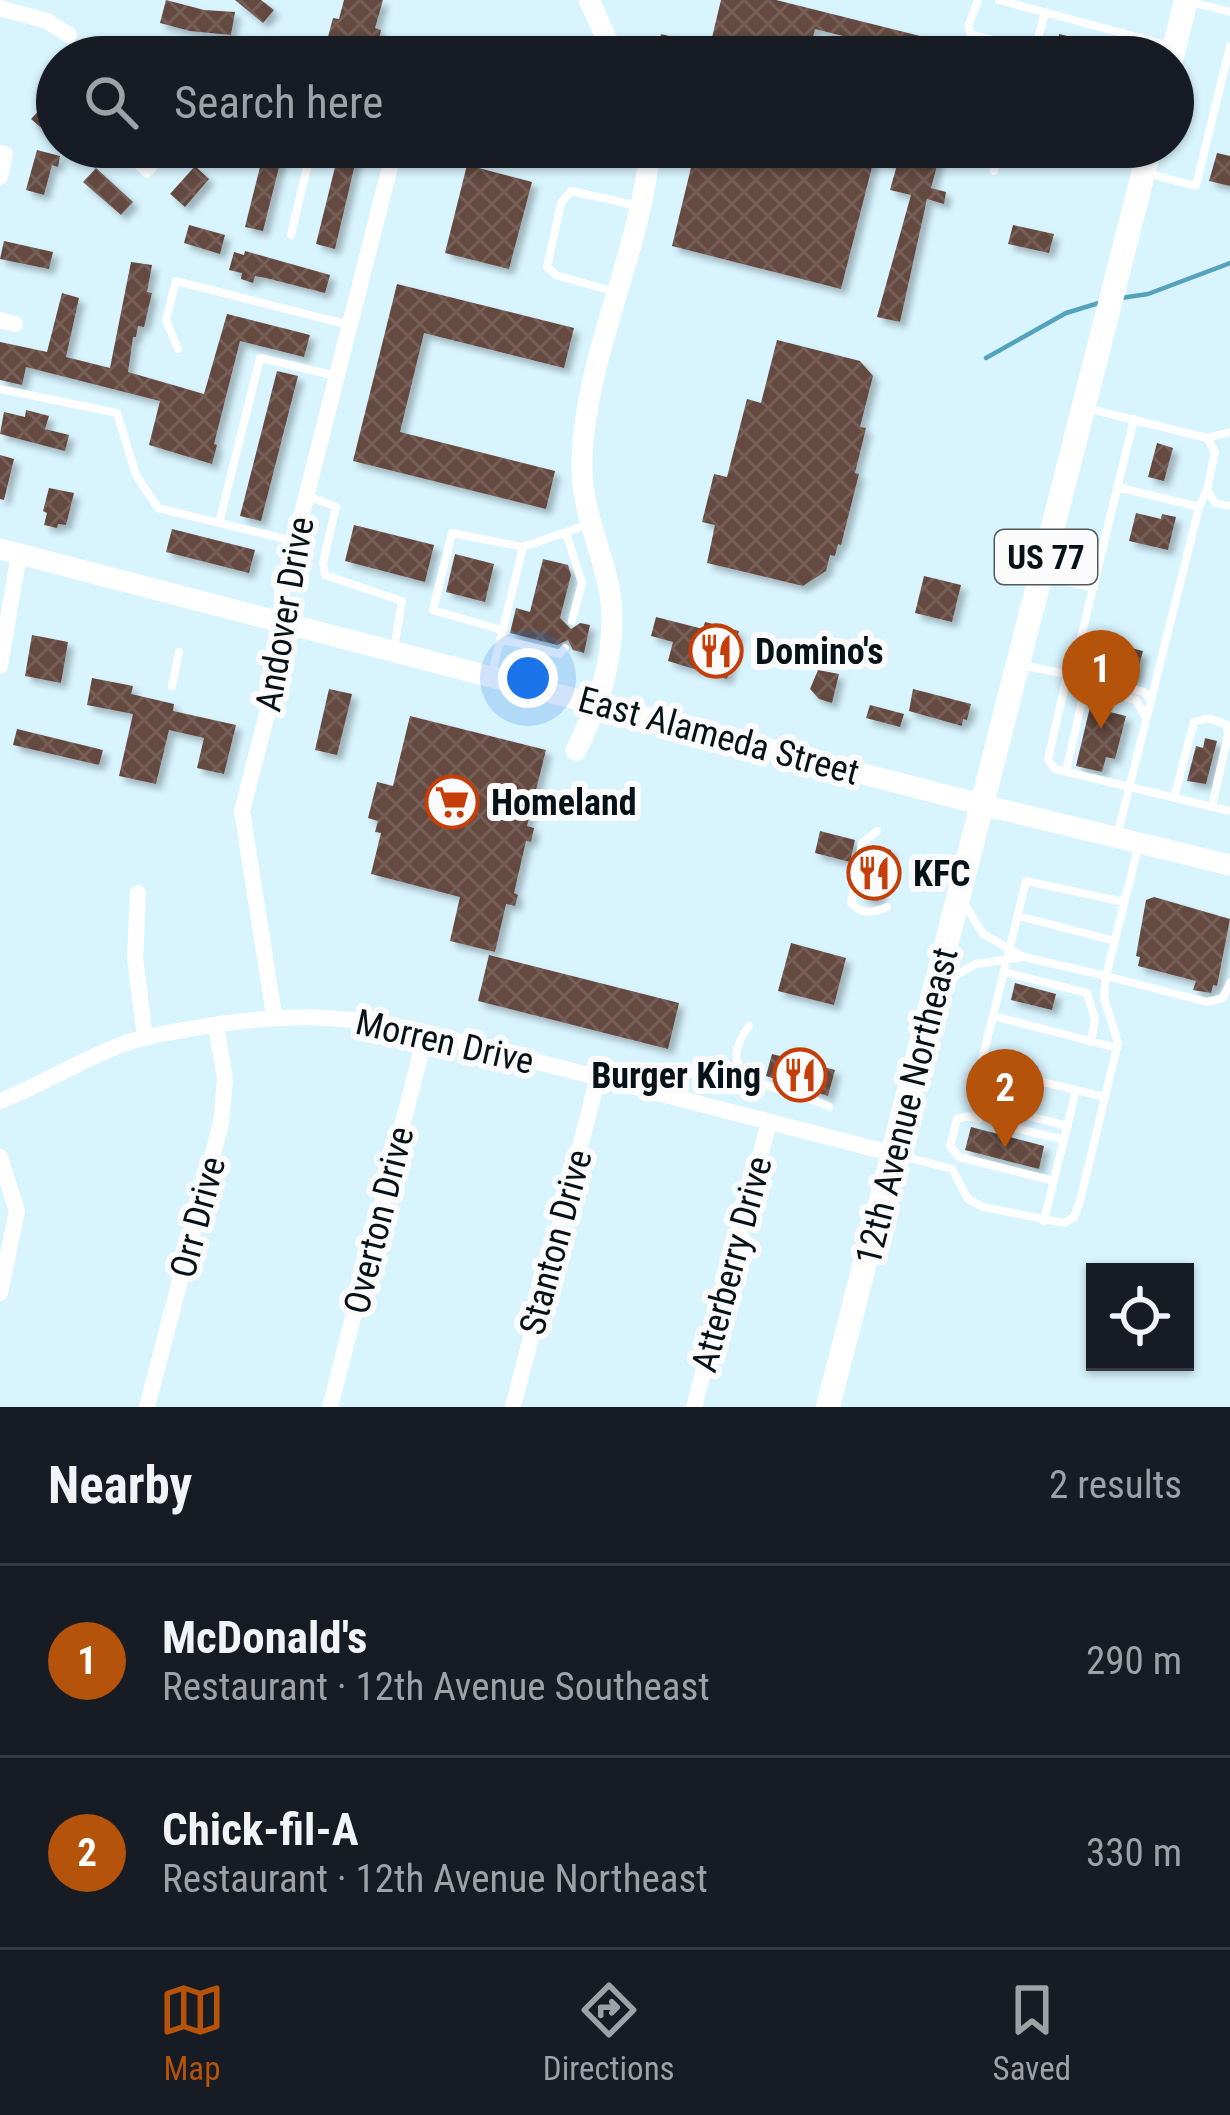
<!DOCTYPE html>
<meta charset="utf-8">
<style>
:root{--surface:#171b24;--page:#242831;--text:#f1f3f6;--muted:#9ea1a6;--line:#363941;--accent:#b45309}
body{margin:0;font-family:"Roboto Condensed",sans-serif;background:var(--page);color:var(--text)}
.controls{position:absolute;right:36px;bottom:36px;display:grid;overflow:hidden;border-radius:0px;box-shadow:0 3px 9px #0004}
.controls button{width:108px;height:108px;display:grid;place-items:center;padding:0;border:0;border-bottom:3px solid var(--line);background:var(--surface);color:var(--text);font:60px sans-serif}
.you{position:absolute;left:528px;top:678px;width:42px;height:42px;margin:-30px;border:9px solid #fff;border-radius:50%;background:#1a73e8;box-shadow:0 0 0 18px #1a73e833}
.badge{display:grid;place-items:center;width:78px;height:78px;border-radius:50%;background:var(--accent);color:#fff;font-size:39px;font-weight:700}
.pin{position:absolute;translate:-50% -99px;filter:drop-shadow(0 3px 6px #0008)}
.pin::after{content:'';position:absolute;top:63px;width:42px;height:36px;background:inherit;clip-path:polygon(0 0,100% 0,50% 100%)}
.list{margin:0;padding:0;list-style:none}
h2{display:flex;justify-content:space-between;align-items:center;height:156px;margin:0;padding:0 48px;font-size:51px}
h2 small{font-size:39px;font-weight:400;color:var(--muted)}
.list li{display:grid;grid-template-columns:78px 1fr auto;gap:36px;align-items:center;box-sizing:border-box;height:192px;padding:0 48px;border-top:3px solid var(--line)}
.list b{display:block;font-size:45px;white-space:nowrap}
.list p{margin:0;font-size:39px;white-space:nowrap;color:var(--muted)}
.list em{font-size:39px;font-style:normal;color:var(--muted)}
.icon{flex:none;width:66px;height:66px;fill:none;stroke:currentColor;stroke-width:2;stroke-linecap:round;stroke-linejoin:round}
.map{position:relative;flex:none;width:1230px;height:1407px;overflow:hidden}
.search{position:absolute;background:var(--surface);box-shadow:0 3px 9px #0004;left:36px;right:36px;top:36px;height:132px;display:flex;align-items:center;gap:30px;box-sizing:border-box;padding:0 42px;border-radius:66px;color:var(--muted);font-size:45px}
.sheet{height:540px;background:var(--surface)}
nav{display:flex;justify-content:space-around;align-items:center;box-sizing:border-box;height:168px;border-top:3px solid var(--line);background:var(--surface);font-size:33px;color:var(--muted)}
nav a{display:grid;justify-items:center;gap:6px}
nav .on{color:var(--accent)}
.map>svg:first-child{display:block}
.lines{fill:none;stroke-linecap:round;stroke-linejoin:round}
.stream{stroke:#54a2bb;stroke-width:4.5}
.building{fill:url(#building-cross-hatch);filter:url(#shadow)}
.service{stroke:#fff;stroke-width:8}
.minor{stroke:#fff;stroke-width:16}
.tertiary{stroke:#fff;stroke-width:21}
.secondary{stroke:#fff;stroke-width:21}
.primary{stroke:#fff;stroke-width:24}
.labels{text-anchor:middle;stroke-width:12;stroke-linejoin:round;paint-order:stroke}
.shield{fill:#fbfbfb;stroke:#50585b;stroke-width:3}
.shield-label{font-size:33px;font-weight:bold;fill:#061217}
.street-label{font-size:36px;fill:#061217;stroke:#fbfbfb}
.poi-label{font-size:36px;font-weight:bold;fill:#061217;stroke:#fbfbfb;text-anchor:start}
</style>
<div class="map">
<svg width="1230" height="1407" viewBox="0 0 1230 1407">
<defs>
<pattern id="building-cross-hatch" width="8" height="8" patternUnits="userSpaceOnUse" patternTransform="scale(3)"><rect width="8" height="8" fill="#64483f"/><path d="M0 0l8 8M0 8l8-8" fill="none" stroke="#745e57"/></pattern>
<filter id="shadow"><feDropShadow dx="5.5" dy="5.5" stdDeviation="3" flood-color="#0004"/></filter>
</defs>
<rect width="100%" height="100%" fill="#d8f4fe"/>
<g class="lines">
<path class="stream" d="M1121 298 1148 294 1230 263
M986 358 1066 313 1099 303"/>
</g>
<path class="building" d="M166 0 204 10 235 12 231 35 190 31 160 23Z
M235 0H261L274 10 263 23Z
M344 0H383L375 28 381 30 377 49 328 37 333 18 339 19Z
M721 0H776L964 47 962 57H927L815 29 809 53 794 50 793 57H668L663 54 664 48 658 46 661 34 710 46Z
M1059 34 1096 43 1093 57 1057 51Z
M57 91V120L46 132 31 119Z
M265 147H284L263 231 245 227Z
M340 147H359L335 249 316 244Z
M696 147H906L940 155 931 188 946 192 944 204 927 199 900 322 877 317 911 195 890 190 897 165 874 159 841 289 672 246Z
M37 150 60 156 58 167 52 165 44 195 26 190Z
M1217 153 1230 156V186L1209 181Z
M467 165 532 182 509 269 445 253Z
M195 166 209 179 185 207 170 194Z
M96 168 133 202 121 215 83 182Z
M189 225 225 235 220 254 184 243Z
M1013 225 1054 234 1049 253 1008 244Z
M4 241 53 252 49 269 0 259Z
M245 251 330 275 325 293 266 278 255 276 253 283 241 279 242 273 229 270 234 252 244 255Z
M131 262 152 265 147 292 152 293 144 327 138 326 136 337H133L128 372 204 394 227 314 310 335 304 357 240 341 214 444 217 445 212 464 149 445 160 401 26 367 22 385 0 380V342L47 352 62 293 79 298 66 357 110 368Z
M397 284 574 328 564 368 424 333 400 432 555 471 546 509 353 461Z
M777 340 860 361 873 376 860 427 866 428 855 473 859 474 841 545 838 544 835 556 830 555 826 571 803 586 707 563 715 525 702 522 714 474 727 477 747 399 761 403Z
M277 371 298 376 261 521 240 516Z
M26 410 49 416 45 429 69 435 65 451 0 434 4 412 25 417Z
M1157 443 1173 448 1164 481 1148 477Z
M0 455 14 459 4 500 0 499Z
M49 488 74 493 66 525 58 524 57 528 44 525 47 513 43 511Z
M1136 513 1161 519 1162 514 1176 517 1168 550 1129 541Z
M354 525 434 545 425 582 345 561Z
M172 529 255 550 249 573 166 552Z
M455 554 494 564 485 602 446 592Z
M543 559 568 565 571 575 560 618 571 629 580 623 590 625 584 653 573 650 568 640 557 645 510 633 516 608 530 612Z
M924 576 961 585 952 622 915 613Z
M656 617 703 629 705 622 739 631 727 679 668 661 673 642 651 636Z
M32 635 68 642 61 683 25 676Z
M1104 641 1143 651 1135 681 1096 671Z
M818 670 839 674 832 703 819 699 810 689Z
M92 678 133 686 131 694 174 704 173 711 236 725 224 774 197 768 204 738 169 730 156 784 119 776 133 714 87 705Z
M329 689 352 694 337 755 315 750Z
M913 689 971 704 967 720 963 719 962 726 909 711Z
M870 705 904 714 900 727 866 718Z
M1090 707 1126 716 1115 759 1106 757 1102 772 1076 766Z
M410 716 546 750 527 826 534 828 531 842 526 841 514 893 518 895 515 906 506 904 495 952 450 941 460 897 371 874 381 833 375 832 378 821 368 818 377 782 393 786Z
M17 729 103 750 99 765 13 745Z
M1205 738 1217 741 1206 784 1187 781 1196 746 1203 748Z
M820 831 855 840 850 862 815 853Z
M872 845 891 850 878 901 861 897Z
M1154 897 1230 919 1217 986 1213 985 1211 993 1193 990 1196 981 1138 966 1140 957 1136 956 1146 900Z
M791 943 846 958 834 1005 778 991Z
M489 955 679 1003 668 1049 478 1001Z
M1015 983 1056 994 1052 1010 1011 1000Z
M772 1054 835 1070 828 1096 766 1076Z
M971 1127 1044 1146 1039 1169 965 1150Z"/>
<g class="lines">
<path class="service" d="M978 0 968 27 971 34 1051 57
M999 0 1167 45
M1191 2 1230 12
M1034 53 1045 12
M1117 57 1124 33
M136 147 128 156 147 174 167 152 162 147
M1048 147H1057
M994 171 1001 147
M1146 173 1196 186 1230 46
M291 235 312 147
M615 292 556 275 547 267 561 203 571 191 639 206
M178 349 166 320 176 281 349 325
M0 389 117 413 136 475 158 508 293 541
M1090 409 1207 438 1215 452 1207 490 1215 503 1230 506
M1207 438 1230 432
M1117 487 1199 507
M308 496 336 507 323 563 325 575 402 601 394 649
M219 523 260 358 336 376
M566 533 582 583 572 621
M1042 576 1094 588
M502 630 433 610 452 533 523 547
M500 639 560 654 565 648
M1020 665 1072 675 1134 419
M492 674 523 547 589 524
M172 686 179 652
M1151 700 1199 507 1207 490
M1066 772 1081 705 1090 692 1097 690 1136 700 1146 718
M1174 798 1194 722 1209 718 1227 725 1228 734 1212 807
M877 831 862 843 851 903C862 915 873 913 887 907
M1117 836 1151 701 1144 692 1072 675 1066 680 1048 760 1055 769 1230 811
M1018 916 1115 941
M1024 957 1106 976 1139 844
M1004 972 1087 993 1095 1019 1091 1042
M943 983 976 964 1024 957 983 934 964 903
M993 1016 980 1067 1105 1097
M749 1026C704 1087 793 1087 829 1107
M1117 1048 993 1016 1026 881 1124 902
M980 1067 972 1102 1068 1126
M979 1119 968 1116 957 1119 950 1146 959 1157 1054 1181
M1010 1127 1064 1140
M895 1154 952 1169 968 1199 983 1207 1064 1223 1074 1217 1080 1201 1118 1043 1104 998 1106 976 1207 1002 1223 998 1230 983
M1044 1221 1076 1090"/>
<path class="minor" d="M0 8 47 21 69 35
M0 153 5 154 0 177
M0 320 15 324
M0 666 19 554
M138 893 135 958 145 1037
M274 1015 242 811 283 652 282 592 395 147
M0 1101C43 1084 82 1059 126 1043 152 1034 180 1031 207 1026 291 1013 343 1014 426 1033L894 1154
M0 1157 17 1211 0 1293
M147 1407 221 1123 225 1079 216 1025
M330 1407 426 1033
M513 1407 598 1077
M694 1407 769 1122"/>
<path class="tertiary" d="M589 0 615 57
M0 549 983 805
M576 750C604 696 622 635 606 575 596 536 580 500 582 459 586 352 641 253 650 147"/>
<path class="secondary" d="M983 805 1230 865"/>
<path class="primary" d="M1172 57 1186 0
M828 1407 1150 147"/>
</g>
<defs>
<g id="restaurant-ring" transform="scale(2.7)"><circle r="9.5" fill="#fbfbfb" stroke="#c53e08" stroke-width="1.5"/><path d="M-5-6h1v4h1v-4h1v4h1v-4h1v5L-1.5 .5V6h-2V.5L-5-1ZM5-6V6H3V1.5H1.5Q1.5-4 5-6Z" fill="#c53e08"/></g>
<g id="supermarket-ring" transform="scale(2.7)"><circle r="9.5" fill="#fbfbfb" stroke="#c53e08" stroke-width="1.5"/><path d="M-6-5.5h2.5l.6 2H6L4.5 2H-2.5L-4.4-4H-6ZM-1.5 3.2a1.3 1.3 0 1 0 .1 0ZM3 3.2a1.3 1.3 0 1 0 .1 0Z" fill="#c53e08"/></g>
</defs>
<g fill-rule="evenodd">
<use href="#restaurant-ring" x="716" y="651"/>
<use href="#supermarket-ring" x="452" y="802"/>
<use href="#restaurant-ring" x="874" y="873"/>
<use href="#restaurant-ring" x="800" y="1075"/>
</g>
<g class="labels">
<rect class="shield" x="995" y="530" width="102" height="54" rx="9"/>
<g class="shield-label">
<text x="1046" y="569">US 77</text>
</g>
<g class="street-label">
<text transform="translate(284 614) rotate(-80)" y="13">Andover Drive</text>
<text transform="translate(719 735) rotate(15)" y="13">East Alameda Street</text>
<text transform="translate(445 1041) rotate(13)" y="13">Morren Drive</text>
<text transform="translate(906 1106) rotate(-76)" y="13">12th Avenue Northeast</text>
<text transform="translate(197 1217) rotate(-75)" y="13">Orr Drive</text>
<text transform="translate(378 1220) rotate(-76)" y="13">Overton Drive</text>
<text transform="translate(555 1242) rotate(-75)" y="13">Stanton Drive</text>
<text transform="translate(731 1264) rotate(-75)" y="13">Atterberry Drive</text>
</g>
<g class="poi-label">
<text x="755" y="664">Domino's</text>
<text x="491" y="815">Homeland</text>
<text x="913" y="886">KFC</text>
<text x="761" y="1088" text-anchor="end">Burger King</text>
</g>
</g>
</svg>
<div class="controls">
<button><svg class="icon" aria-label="locate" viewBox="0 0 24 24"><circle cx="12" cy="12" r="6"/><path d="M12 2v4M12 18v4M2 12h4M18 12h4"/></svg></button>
</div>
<div class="you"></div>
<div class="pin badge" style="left:1101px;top:729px">1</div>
<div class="pin badge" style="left:1005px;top:1148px">2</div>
<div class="search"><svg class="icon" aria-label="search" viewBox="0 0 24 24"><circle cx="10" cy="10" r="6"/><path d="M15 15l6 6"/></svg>Search here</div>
</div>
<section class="sheet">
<h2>Nearby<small>2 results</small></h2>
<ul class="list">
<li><span class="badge">1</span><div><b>McDonald's</b><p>Restaurant · 12th Avenue Southeast</p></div><em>290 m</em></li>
<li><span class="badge">2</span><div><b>Chick-fil-A</b><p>Restaurant · 12th Avenue Northeast</p></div><em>330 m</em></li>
</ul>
</section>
<nav>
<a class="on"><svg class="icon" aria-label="map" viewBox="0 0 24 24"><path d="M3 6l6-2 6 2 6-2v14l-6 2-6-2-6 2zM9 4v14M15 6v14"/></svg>Map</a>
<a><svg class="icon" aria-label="directions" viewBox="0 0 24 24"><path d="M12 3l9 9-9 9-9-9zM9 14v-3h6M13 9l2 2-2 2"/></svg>Directions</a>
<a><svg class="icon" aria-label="saved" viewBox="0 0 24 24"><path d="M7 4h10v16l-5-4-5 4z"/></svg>Saved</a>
</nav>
